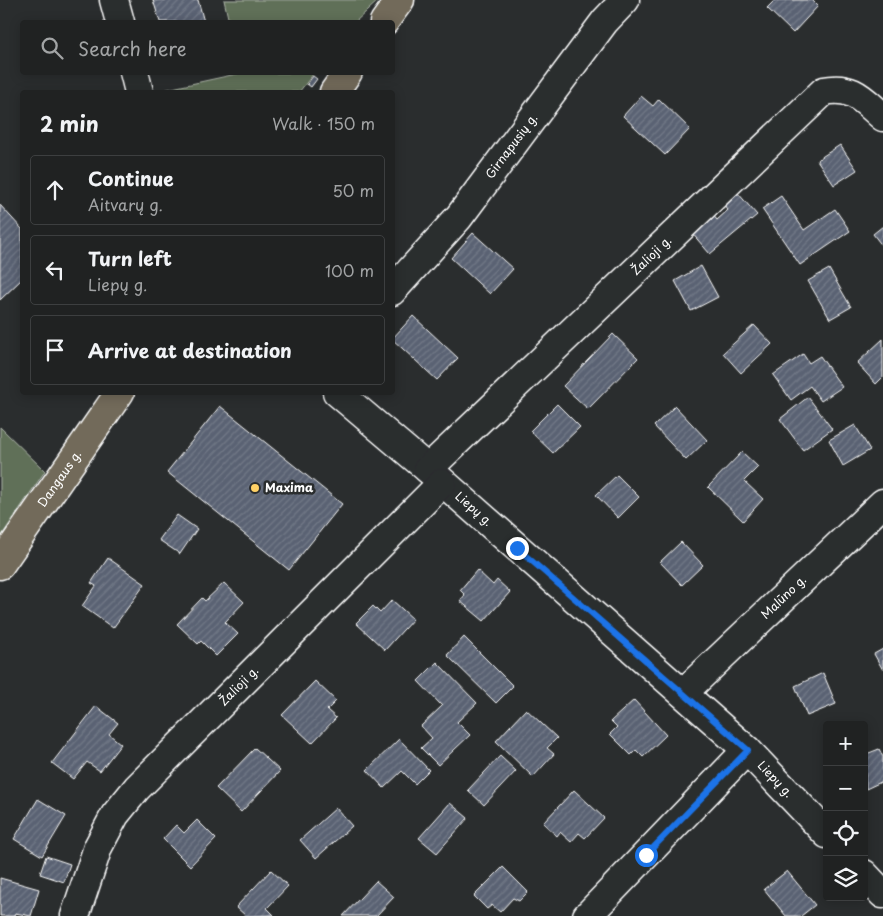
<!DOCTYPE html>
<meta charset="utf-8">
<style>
:root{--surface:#202222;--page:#282a2a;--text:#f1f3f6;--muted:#a2a4a5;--line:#3d3f40}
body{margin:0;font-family:"Playpen Sans",sans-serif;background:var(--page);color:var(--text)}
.controls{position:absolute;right:15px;bottom:15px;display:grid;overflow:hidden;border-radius:5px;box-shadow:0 2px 12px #0003}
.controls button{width:45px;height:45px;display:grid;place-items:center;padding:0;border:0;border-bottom:1px solid var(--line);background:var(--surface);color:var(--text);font:25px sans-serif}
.stop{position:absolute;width:15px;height:15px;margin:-11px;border:4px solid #1a73e8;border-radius:50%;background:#fff}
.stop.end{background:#1a73e8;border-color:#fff;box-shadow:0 1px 5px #0008}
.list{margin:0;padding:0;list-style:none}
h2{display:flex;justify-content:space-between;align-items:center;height:65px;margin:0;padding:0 20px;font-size:21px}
h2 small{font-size:16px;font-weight:400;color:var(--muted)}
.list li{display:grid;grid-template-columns:32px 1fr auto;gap:15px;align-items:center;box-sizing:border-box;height:70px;margin:0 10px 10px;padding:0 10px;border:1px solid var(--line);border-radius:5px}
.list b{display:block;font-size:19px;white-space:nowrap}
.list p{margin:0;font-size:16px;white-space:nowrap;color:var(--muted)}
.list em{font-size:16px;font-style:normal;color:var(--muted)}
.icon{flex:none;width:28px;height:28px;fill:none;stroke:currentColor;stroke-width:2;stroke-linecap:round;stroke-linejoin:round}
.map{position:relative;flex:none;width:883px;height:916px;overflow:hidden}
.search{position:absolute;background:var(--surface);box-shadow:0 2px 12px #0003;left:20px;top:20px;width:375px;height:55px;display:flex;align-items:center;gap:12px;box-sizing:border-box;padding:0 18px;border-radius:5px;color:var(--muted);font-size:19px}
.panel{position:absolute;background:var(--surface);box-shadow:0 2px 12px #0003;left:20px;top:90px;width:375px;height:305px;border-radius:5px}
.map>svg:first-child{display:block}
.green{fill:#617058;stroke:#b0b8ac}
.building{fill:url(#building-hatch);stroke:#fff}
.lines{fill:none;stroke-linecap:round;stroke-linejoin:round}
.minor-casing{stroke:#fff;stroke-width:31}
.major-casing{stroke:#fff;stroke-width:31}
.minor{stroke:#2a2d2e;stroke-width:28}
.major{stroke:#726b5a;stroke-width:28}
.route{stroke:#1a73e8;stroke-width:6}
.poi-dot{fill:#ffd166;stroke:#2a2d2e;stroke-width:2}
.labels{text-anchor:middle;stroke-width:5;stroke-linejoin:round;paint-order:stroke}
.street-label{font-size:12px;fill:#fff;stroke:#2a2d2e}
.poi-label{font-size:12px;font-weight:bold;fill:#fff;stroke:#2a2d2e;text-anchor:start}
</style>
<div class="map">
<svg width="883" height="916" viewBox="0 0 883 916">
<defs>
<pattern id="building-hatch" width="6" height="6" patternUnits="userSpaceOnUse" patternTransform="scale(1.25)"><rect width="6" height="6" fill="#5a6273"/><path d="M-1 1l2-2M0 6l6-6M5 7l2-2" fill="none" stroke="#737a88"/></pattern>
</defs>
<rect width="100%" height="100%" fill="#2a2d2e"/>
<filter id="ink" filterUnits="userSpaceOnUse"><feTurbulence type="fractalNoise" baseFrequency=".02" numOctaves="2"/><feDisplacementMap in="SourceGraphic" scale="10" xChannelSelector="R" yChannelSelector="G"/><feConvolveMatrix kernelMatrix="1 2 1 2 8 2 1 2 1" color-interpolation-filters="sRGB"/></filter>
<g filter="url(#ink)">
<path class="green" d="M224 0H379L355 22H229Z
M241 73H314L299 92H154Z
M0 427 45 471 0 538Z"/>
<path class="building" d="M153 0H198L204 22H160Z
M775 0H812L818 6 793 33 767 8Z
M313 76 317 79 311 87 307 84Z
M641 96 653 106 659 99 690 129 665 155 623 116Z
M840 145 857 170 834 185 817 160Z
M737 192 757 215 710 254 691 232 712 214 717 220 728 210 723 204Z
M781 196 804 230 835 209 850 231 800 265 762 209Z
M0 205 22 229V279L0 300Z
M883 226V247L873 234Z
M473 233 513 269 490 294 451 258Z
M701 266 718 297 691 311 675 281Z
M829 269 851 307 830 319 808 281Z
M413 316 458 358 437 380 392 339Z
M754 325 772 344 741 373 723 353Z
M613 334 638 358 588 409 563 386Z
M883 339V377L876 384 857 363Z
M803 354 809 363 820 356 842 387 821 401 810 386 791 400 773 375Z
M808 397 832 429 803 450 780 419Z
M557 404 580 427 553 453 530 431Z
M220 406 342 504 289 570 167 472Z
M675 406 707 440 686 460 654 426Z
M855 425 870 450 843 466 829 440Z
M742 452 758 467 744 481 763 499 743 521 708 487Z
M617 475 639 497 618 518 596 495Z
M177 515 197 529 180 554 159 540Z
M681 542 703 565 682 585 660 562Z
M108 558 145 584 113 628 82 606 96 586 91 583Z
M477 570 493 585 497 580 510 592 484 621 460 601 465 595 460 590Z
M224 583 244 602 225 622 238 634 216 656 201 641 198 644 177 624 202 598 205 601Z
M392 600 413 619 385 650 356 623 373 606 380 613Z
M464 637 513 686 496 703 447 655Z
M883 649V670L874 654Z
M437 662 477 703 457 722 470 735 438 765 421 748 432 738 421 726 442 706 418 681Z
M823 673 836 704 807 716 795 686Z
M315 681 336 701 327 710 336 718 312 743 282 715Z
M634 700 666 735 643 757 636 750 631 755 610 734 617 727 611 721Z
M96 706 118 723 109 734 121 744 100 771 87 762 73 779 52 763Z
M526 709 557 738 547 748 554 754 533 777 496 741Z
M399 739 429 770 415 784 402 771 384 788 367 770Z
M255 748 280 771 241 812 216 788Z
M879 749 883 757V781L866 789 864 755Z
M500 756 516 771 484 805 468 790Z
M574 790 604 818 585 838 579 833 571 842 560 832 557 836 543 823Z
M38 799 66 816 42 856 14 839Z
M450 803 468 818 437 853 419 838Z
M336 808 352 826 316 858 300 840Z
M197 820 216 839 190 866 163 839 176 825 184 833Z
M46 856 70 864 64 882 40 874Z
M503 867 528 892 519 901 513 898 500 912 492 905 487 909 474 896Z
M271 870 288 886 267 908 274 915 246 916 236 907Z
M787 871 815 905 801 916H786L764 889Z
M0 878 39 889 31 916 15 913 14 916H0Z
M376 881 394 897 376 916H343Z"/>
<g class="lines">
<g class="minor-casing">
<g id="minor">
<path d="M114 0 120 22"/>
<path d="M134 72 139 92"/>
<path id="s1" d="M392 291 459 217 605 21 625 0"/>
<path id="s2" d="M337 392 428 469 747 750 827 834"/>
<path id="s3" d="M428 469 824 91C853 85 863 100 883 117"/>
<path id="s4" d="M683 693 883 503"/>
<path d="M864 874 883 894"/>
<path id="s5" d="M75 916 98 847 115 815 137 788 442 483"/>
<path d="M587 916 747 750"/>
</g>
</g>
<g class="major-casing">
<g id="major">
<path d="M384 22 400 0"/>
<path d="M334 92 348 72"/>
<path id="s6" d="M0 565 120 392"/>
</g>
</g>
<use href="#minor" class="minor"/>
<use href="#major" class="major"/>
</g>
</g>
<g class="lines" filter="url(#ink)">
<path class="route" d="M517 548 748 750 646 855"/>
</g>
<circle class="poi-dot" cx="255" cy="488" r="5"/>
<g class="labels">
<g class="street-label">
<text dy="4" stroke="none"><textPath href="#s1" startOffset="188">Girnapusių g.</textPath></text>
<text dy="4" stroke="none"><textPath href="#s3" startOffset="309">Žalioji g.</textPath></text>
<text dy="4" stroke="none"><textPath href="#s6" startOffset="105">Dangaus g.</textPath></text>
<text dy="4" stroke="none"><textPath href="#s2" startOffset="180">Liepų g.</textPath></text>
<text dy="4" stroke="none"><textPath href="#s4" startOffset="139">Malūno g.</textPath></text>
<text dy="4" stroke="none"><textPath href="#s5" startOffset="288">Žalioji g.</textPath></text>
<text dy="4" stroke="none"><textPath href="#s2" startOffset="585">Liepų g.</textPath></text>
</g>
<g class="poi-label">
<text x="265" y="492">Maxima</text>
</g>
</g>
</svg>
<div class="controls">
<button>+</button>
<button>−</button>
<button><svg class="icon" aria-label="locate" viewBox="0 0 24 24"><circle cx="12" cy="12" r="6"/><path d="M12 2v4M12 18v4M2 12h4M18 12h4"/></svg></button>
<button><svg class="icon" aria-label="layers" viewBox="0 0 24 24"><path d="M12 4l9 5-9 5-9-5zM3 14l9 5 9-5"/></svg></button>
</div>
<div class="stop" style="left:646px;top:855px"></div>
<div class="stop end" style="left:517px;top:548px"></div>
<div class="search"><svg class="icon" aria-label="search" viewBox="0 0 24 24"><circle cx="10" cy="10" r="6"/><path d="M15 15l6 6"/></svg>Search here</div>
<section class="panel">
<h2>2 min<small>Walk · 150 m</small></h2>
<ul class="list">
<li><svg class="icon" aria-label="ahead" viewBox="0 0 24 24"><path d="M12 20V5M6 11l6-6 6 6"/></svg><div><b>Continue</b><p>Aitvarų g.</p></div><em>50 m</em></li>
<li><svg class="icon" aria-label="left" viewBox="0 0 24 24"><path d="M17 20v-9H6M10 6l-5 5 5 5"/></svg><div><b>Turn left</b><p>Liepų g.</p></div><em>100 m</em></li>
<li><svg class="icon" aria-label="arrive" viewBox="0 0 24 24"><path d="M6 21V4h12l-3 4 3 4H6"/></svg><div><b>Arrive at destination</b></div></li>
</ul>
</section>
</div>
